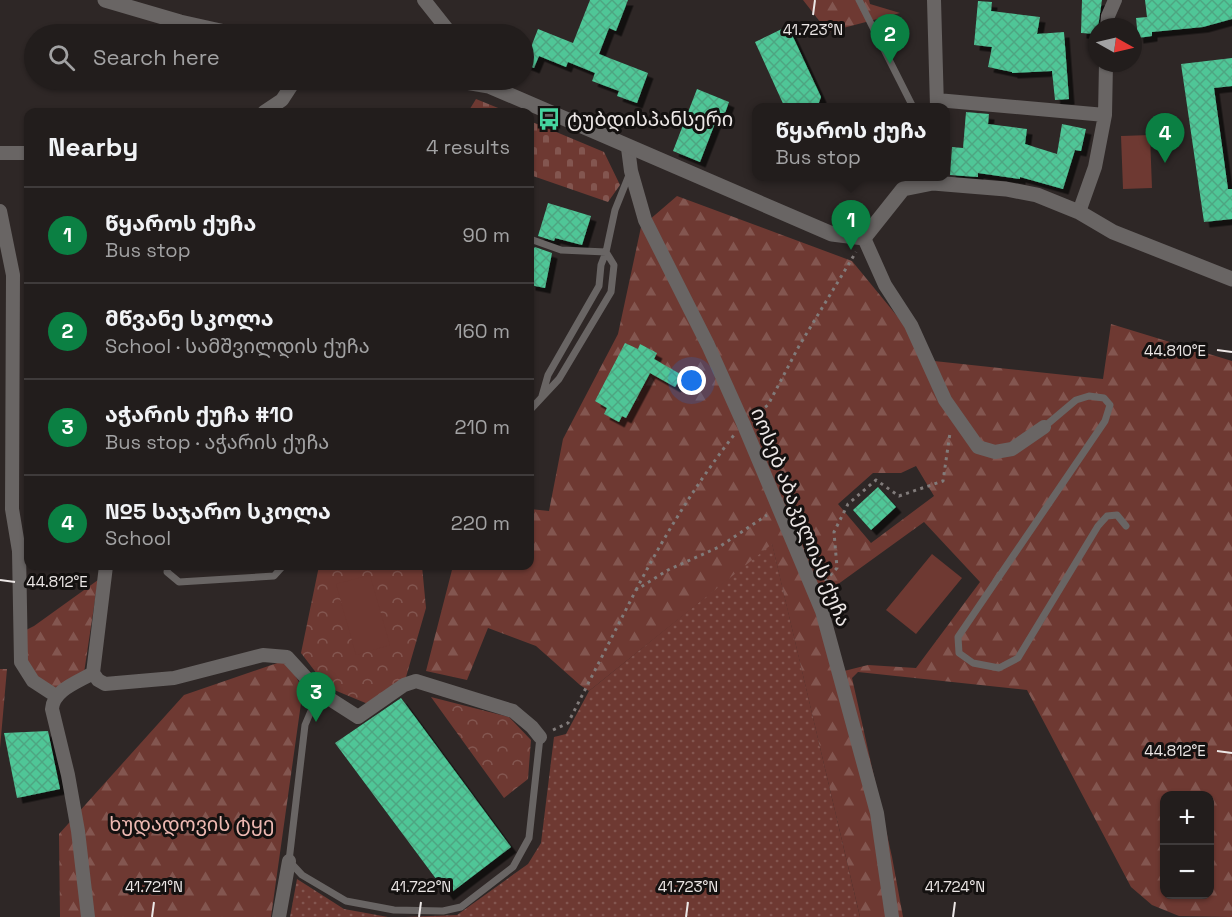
<!DOCTYPE html>
<meta charset="utf-8">
<style>
:root{--surface:#221d1c;--page:#2a2625;--text:#f1f3f6;--muted:#a2a2a3;--line:#3f3b3b;--accent:#0b8043}
body{margin:0;font-family:"Space Grotesk","Noto Sans Georgian",sans-serif;background:var(--page);color:var(--text)}
.controls{position:absolute;right:18px;bottom:18px;display:grid;overflow:hidden;border-radius:12px;box-shadow:0 2px 4px #0004}
.controls button{width:54px;height:54px;display:grid;place-items:center;padding:0;border:0;border-bottom:2px solid var(--line);background:var(--surface);color:var(--text);font:30px sans-serif}
.compass{position:absolute;left:1088px;top:18px;width:54px;height:54px;border-radius:50%;background:var(--surface);box-shadow:0 2px 4px #0004;rotate:98deg}
.you{position:absolute;left:692px;top:381px;width:21px;height:21px;margin:-15px;border:4px solid #fff;border-radius:50%;background:#1a73e8;box-shadow:0 0 0 9px #1a73e833}
.badge{display:grid;place-items:center;width:39px;height:39px;border-radius:50%;background:var(--accent);color:#fff;font-size:20px;font-weight:700}
.pin{position:absolute;translate:-50% -50px;filter:drop-shadow(0 2px 3px #0008)}
.pin::after{content:'';position:absolute;top:32px;width:21px;height:18px;background:inherit;clip-path:polygon(0 0,100% 0,50% 100%)}
.popup{position:absolute;left:752px;top:103px;width:198px;height:78px;box-sizing:border-box;display:grid;place-content:center;border-radius:12px;background:var(--surface);filter:drop-shadow(0 2px 4px #0005);font-size:20px;white-space:nowrap;color:var(--muted)}
.popup b{font-size:22px;color:var(--text)}
.popup::after{content:'';position:absolute;left:50%;top:100%;margin-left:-12px;border:12px solid transparent;border-top-color:var(--surface)}
.list{margin:0;padding:0;list-style:none}
h2{display:flex;justify-content:space-between;align-items:center;height:78px;margin:0;padding:0 24px;font-size:26px}
h2 small{font-size:20px;font-weight:400;color:var(--muted)}
.list li{display:grid;grid-template-columns:39px 1fr auto;gap:18px;align-items:center;box-sizing:border-box;height:96px;padding:0 24px;border-top:2px solid var(--line)}
.list b{display:block;font-size:22px;white-space:nowrap}
.list p{margin:0;font-size:20px;white-space:nowrap;color:var(--muted)}
.list em{font-size:20px;font-style:normal;color:var(--muted)}
.icon{flex:none;width:33px;height:33px;fill:none;stroke:currentColor;stroke-width:2;stroke-linecap:round;stroke-linejoin:round}
.map{position:relative;flex:none;width:1232px;height:917px;overflow:hidden}
.search{position:absolute;background:var(--surface);box-shadow:0 2px 4px #0004;left:24px;top:24px;width:510px;height:66px;display:flex;align-items:center;gap:15px;box-sizing:border-box;padding:0 21px;border-radius:33px;color:var(--muted);font-size:22px}
.panel{position:absolute;background:var(--surface);box-shadow:0 2px 4px #0004;left:24px;top:108px;width:510px;height:462px;border-radius:12px}
.map>svg:first-child{display:block}
.grass{fill:url(#grass-dots)}
.forest{fill:url(#forest-firs);fill-rule:evenodd}
.cemetery{fill:url(#cemetery-stones)}
.park{fill:url(#park-crowns)}
.pitch{fill:#6e3932}
.building{fill:url(#building-cross-hatch);filter:url(#shadow)}
.lines{fill:none;stroke-linecap:round;stroke-linejoin:round}
.path{stroke:#817b7a;stroke-width:3;stroke-dasharray:3 4.5;stroke-linecap:butt}
.service{stroke:#696564;stroke-width:7}
.minor{stroke:#696564;stroke-width:14}
.tertiary{stroke:#696564;stroke-width:15}
.ticks{fill:none;stroke:#ece7e6;stroke-width:2}
.labels{text-anchor:middle;stroke-width:6;stroke-linejoin:round;paint-order:stroke}
.poi-label{font-size:20px;fill:#ece7e6;stroke:#141110;text-anchor:start}
.street-label{font-size:20px;fill:#ece7e6;stroke:#141110}
.park-label{font-size:20px;fill:#eeb9b2;stroke:#141110}
.ticks-label{font-size:15px;text-anchor:middle;fill:#ece7e6;stroke:#141110;stroke-width:6;stroke-linejoin:round;paint-order:stroke}
</style>
<div class="map">
<svg width="1232" height="917" viewBox="0 0 1232 917">
<defs>
<pattern id="grass-dots" width="8" height="8" patternUnits="userSpaceOnUse" patternTransform="scale(1.5)"><rect width="8" height="8" fill="#6e3932"/><path d="M2 2h.1M6 6h.1" fill="none" stroke="#835650" stroke-width="1.8" stroke-linecap="round"/></pattern>
<pattern id="forest-firs" width="22" height="20" patternUnits="userSpaceOnUse" patternTransform="scale(1.5)"><rect width="22" height="20" fill="#6e3932"/><path d="M5 1l3.5 6h-7zM16 11l3.5 6h-7z" fill="#835650"/></pattern>
<pattern id="cemetery-stones" width="16" height="16" patternUnits="userSpaceOnUse" patternTransform="scale(1.5)"><rect width="16" height="16" fill="#6e3932"/><path d="M2 7V4a2 2 0 0 1 4 0v3zM10 15v-3a2 2 0 0 1 4 0v3z" fill="#835650"/></pattern>
<pattern id="park-crowns" width="20" height="18" patternUnits="userSpaceOnUse" patternTransform="scale(1.5)"><rect width="20" height="18" fill="#6e3932"/><path d="M2 6a3 3 0 1 1 6 0M12 15a3 3 0 1 1 6 0" fill="none" stroke="#835650"/></pattern>
<pattern id="building-cross-hatch" width="8" height="8" patternUnits="userSpaceOnUse" patternTransform="scale(1.5)"><rect width="8" height="8" fill="#50c697"/><path d="M0 0l8 8M0 8l8-8" fill="none" stroke="#4ea682"/></pattern>
<filter id="shadow"><feDropShadow dx="5.5" dy="5.5" stdDeviation="0" flood-color="#0009"/></filter>
</defs>
<rect width="100%" height="100%" fill="#2e2726"/>
<path class="grass" d="M772 543 860 917H405L457 915 528 864 541 843 554 737 566 734 589 691Z
M297 879 344 909 388 917H290Z"/>
<path class="forest" d="M803 0H869L870 4 900 13 828 32Z
M677 196 852 261 934 361 1103 379 1111 324 1232 361V917L1179 916 1152 905 1131 887 1027 690 858 672 852 678 892 857 903 917H860L772 544 589 691 580 685 536 646 488 628 467 680 426 671 453 566H530V509L549 511 563 439 618 334 641 227ZM916 466 934 496 871 543 838 504 873 473H901ZM924 522 980 582 916 668 868 665 844 671 823 595ZM1164 796H1210V894H1164Z
M98 580 84 673 53 691 27 667 26 630 34 626Z
M286 660 303 689 271 917H60L59 834 184 695Z
M0 669H7L0 748Z"/>
<path class="cemetery" d="M476 99 508 112H468Z
M530 121 604 152 620 185 608 202 530 175Z"/>
<path class="park" d="M319 566H422L426 608 406 677 368 704 327 687 301 653Z
M431 697 509 717 531 740 528 779 504 798Z"/>
<path class="pitch" d="M1150 135 1152 188 1123 189 1121 136Z
M932 554 962 578 916 634 886 610Z
M370 575 390 645 356 655 336 584Z"/>
<path class="building" d="M590 0H628L616 31 609 28 599 54 648 73 637 103 617 96 619 91 592 81 595 73 568 62 566 67 539 56 534 68 524 64V44L531 47 538 29 573 43Z
M1082 0H1102L1097 34 1081 33Z
M1145 0H1232V19L1203 27 1152 32V36L1138 38 1136 18 1147 17Z
M978 1 992 2 991 11 1040 17 1037 34 1064 32 1069 99 1055 100 1052 71 1012 73V72L988 67 992 47 974 45Z
M788 26 821 97 817 108H785L755 42Z
M1232 58V86L1214 88 1228 189H1232V219L1204 222 1181 64Z
M697 89 729 102 725 113H719L700 162 673 151Z
M966 112 989 114 988 124 1027 129 1025 144 1057 154 1062 124 1086 129 1081 151 1075 150 1063 189 1020 177V179L978 173V177L950 175 952 147 963 148Z
M548 203 591 216 582 245 555 238 554 241 538 236Z
M530 247 534 248 535 247 552 253 545 288 530 285Z
M625 343 638 349 640 344 657 353 654 359 682 375 675 387 650 373 626 418 622 416 619 422 604 414 607 408 595 401Z
M878 487 896 507 871 530 853 510Z
M401 698 511 847 448 895 335 743Z
M48 731 60 789 17 798 4 733Z"/>
<g class="lines">
<path class="path" d="M753 416 768 405 799 346 856 252
M825 581 837 568 834 532 848 504 876 480 899 496 943 481 950 433
M636 590C664 536 696 484 734 435
M553 730 568 723 636 590 668 570 719 547 767 515"/>
<path class="service" d="M859 0 913 107
M530 239 561 250 606 252 615 210 629 175
M542 396 548 375 599 286 601 265 606 252
M530 410 559 379 611 292 614 265 606 252
M1044 427 1076 400 1089 396 1104 398 1110 405 1105 421 958 637 959 653 973 663 999 668 1018 658 1098 526 1107 516 1117 515 1126 526
M168 566 167 572 179 582 274 576 283 566
M319 692 305 725 289 861 302 875 346 901 394 910 443 911 461 907 513 867 529 838 540 737"/>
<path class="minor" d="M424 0 451 34
M934 0 937 107
M1107 27 1108 16 1115 0
M937 100 1105 115
M264 112 282 100 295 80
M628 148 631 171 645 220 708 345 743 423 822 611 877 813 892 917
M0 153H28
M0 211 13 275 12 509 19 551 21 662 33 681 56 696
M1079 212 1095 167 1105 115 1106 63
M864 238 885 285 911 325 945 400 978 447 995 452 1012 449 1044 427
M106 566 93 673 98 680 105 684 174 678 263 655 287 657 319 692 358 717 404 685 416 681 513 711 532 727 540 737
M88 917 78 831 68 775 52 709C53 690 78 682 93 673
M279 917 289 861"/>
<path class="tertiary" d="M105 0 180 22 234 34
M454 80 489 86 832 234 864 238 903 189 933 183 1006 189 1037 195 1079 212 1113 232 1232 279"/>
</g>
<path class="ticks" d="M813 15 815 0M1217 350 1232 352M0 580 15 582M1217 751 1232 753M152 917 154 902M419 917 421 902M686 917 688 902M953 917 955 902"/>
<defs>
<g id="bus-bare" transform="scale(1.8)"><path d="M-5-6H5V4H4V6H2V4H-2V6H-4V4H-5ZM-3.5-4V0h7V-4ZM-3.5 1.2v1.5H-2V1.2ZM2 1.2v1.5H3.5V1.2Z" fill="#45d49f" stroke="#141110" stroke-width="2.5" paint-order="stroke"/></g>
</defs>
<g fill-rule="evenodd">
<use href="#bus-bare" x="549" y="119"/>
</g>
<g class="labels">
<g class="poi-label">
<text x="567" y="126">ტუბდისპანსერი</text>
</g>
<g class="street-label">
<text transform="translate(801 517) rotate(68)" y="7">იოსებ აბაკელიას ქუჩა</text>
</g>
<g class="park-label">
<text x="192" y="831">ხუდადოვის ტყე</text>
</g>
</g>
<g class="ticks-label">
<text x="813" y="35">41.723°N</text>
<text x="1175" y="356">44.810°E</text>
<text x="57" y="587">44.812°E</text>
<text x="1175" y="756">44.812°E</text>
<text x="154" y="892">41.721°N</text>
<text x="421" y="892">41.722°N</text>
<text x="688" y="892">41.723°N</text>
<text x="955" y="892">41.724°N</text>
</g>
</svg>
<div class="controls">
<button>+</button>
<button>−</button>
</div>
<svg class="compass" viewBox="-18 -18 36 36"><path d="M0-13l5 13h-10z" fill="#e53935"/><path d="M0 13l5-13h-10z" fill="#a2a2a3"/></svg>
<div class="you"></div>
<div class="pin badge" style="left:851px;top:250px">1</div>
<div class="popup"><b>წყაროს ქუჩა</b>Bus stop</div>
<div class="pin badge" style="left:890px;top:64px">2</div>
<div class="pin badge" style="left:316px;top:722px">3</div>
<div class="pin badge" style="left:1165px;top:163px">4</div>
<div class="search"><svg class="icon" aria-label="search" viewBox="0 0 24 24"><circle cx="10" cy="10" r="6"/><path d="M15 15l6 6"/></svg>Search here</div>
<section class="panel">
<h2>Nearby<small>4 results</small></h2>
<ul class="list">
<li><span class="badge">1</span><div><b>წყაროს ქუჩა</b><p>Bus stop</p></div><em>90 m</em></li>
<li><span class="badge">2</span><div><b>მწვანე სკოლა</b><p>School · სამშვილდის ქუჩა</p></div><em>160 m</em></li>
<li><span class="badge">3</span><div><b>აჭარის ქუჩა #10</b><p>Bus stop · აჭარის ქუჩა</p></div><em>210 m</em></li>
<li><span class="badge">4</span><div><b>№5 საჯარო სკოლა</b><p>School</p></div><em>220 m</em></li>
</ul>
</section>
</div>
